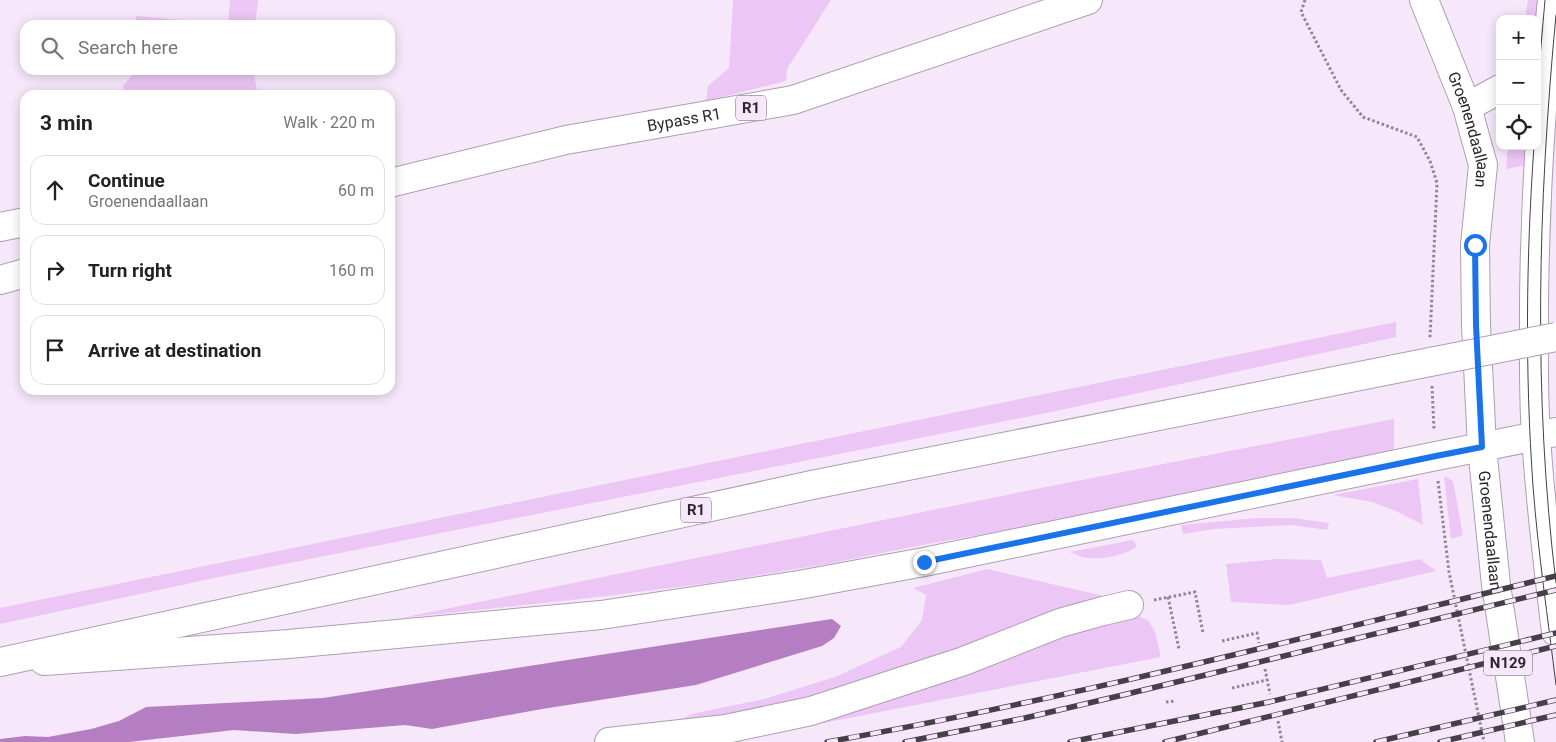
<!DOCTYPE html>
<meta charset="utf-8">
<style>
:root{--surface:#fff;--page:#f6f6f6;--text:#222;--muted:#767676;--line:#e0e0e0}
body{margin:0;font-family:Roboto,sans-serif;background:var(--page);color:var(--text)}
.controls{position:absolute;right:15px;top:15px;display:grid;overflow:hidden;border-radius:10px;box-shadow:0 2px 12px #0003}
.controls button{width:45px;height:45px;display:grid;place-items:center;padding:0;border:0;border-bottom:1px solid var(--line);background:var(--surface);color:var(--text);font:25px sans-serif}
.stop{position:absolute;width:15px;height:15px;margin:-11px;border:4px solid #1a73e8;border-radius:50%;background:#fff}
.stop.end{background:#1a73e8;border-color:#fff;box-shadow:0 1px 5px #0008}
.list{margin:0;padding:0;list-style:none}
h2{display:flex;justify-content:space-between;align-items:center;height:65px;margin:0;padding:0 20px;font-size:21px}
h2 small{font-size:16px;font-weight:400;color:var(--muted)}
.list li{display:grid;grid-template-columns:32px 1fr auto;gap:15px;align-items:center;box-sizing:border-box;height:70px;margin:0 10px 10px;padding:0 10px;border:1px solid var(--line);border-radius:15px}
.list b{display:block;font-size:19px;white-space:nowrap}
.list p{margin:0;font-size:16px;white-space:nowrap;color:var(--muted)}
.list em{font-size:16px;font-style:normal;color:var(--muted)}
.icon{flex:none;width:28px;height:28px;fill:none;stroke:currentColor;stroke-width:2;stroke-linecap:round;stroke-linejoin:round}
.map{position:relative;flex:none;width:1556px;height:742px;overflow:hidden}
.search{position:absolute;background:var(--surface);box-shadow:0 2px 12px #0003;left:20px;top:20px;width:375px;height:55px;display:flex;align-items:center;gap:12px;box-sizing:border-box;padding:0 18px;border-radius:15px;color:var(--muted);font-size:19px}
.panel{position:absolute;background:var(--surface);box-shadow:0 2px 12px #0003;left:20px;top:90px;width:375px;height:305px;border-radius:15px}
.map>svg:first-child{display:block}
.green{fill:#ecc6f5}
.water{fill:#b57ec2}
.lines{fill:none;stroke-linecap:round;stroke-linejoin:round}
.minor-casing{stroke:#ad9fb0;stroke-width:30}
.major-casing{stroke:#ad9fb0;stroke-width:30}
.highway-casing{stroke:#ad9fb0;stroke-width:30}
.path{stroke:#908693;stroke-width:3;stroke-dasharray:2.5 2.5;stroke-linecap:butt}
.minor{stroke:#fff;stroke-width:28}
.major{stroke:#fff;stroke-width:28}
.highway{stroke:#fff;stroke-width:28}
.tram{stroke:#453f47;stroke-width:1}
.rail-casing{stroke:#453f47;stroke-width:5.5}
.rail{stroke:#f6e7fa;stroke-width:4;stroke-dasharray:11;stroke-linecap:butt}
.highway-bridge-casing{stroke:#ad9fb0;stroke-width:30;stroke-linecap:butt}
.highway-bridge{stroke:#fff;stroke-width:28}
.route{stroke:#1a73e8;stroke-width:6}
.labels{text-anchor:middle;stroke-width:5;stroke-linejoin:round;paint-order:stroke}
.shield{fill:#f6e7fa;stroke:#69616a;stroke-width:1}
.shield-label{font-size:15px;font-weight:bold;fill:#2c272d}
.street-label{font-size:16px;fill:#2c272d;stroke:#f6e7fa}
</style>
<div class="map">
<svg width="1556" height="742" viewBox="0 0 1556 742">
<rect width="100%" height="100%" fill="#f6e7fa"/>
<path class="green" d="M230 0H258L255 25H135L136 16 228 24Z
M733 0H831L787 69 786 81 706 101 708 86 729 68Z
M1528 0H1539L1536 19H1525Z
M136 70H253L258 95H125L123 86Z
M1508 146H1528L1527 165 1506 169Z
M1396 322V337L1061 410 219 577 0 624V608Z
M1394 419V450L1051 522 917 546 827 564 710 583 581 599 401 618 1041 488Z
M1444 476 1453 481 1463 535 1451 539Z
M1418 479 1423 525 1398 512 1372 502 1333 495Z
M1257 518H1293L1329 523 1327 530 1292 525 1213 529 1183 534 1181 525Z
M1133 540 1137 546C1126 555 1103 560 1088 558 1082 558 1076 554 1070 552Z
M1276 559 1321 560 1327 578 1420 559 1436 571 1289 605 1231 602 1226 564Z
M987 569 1121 600 893 679 657 732 692 714 764 699 835 677 901 647 922 620 926 595 913 588Z
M1137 616 1148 620 1155 632 1161 657 777 732 1088 621Z"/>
<path class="water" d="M832 619 841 626 834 638 822 646 696 685 542 709 432 729 405 725 296 734 234 730 129 742H0V739L25 736 48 737 91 729 119 721 146 707 323 698Z"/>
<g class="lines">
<g class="minor-casing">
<path id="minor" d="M1552 0C1541 100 1535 202 1534 303 1534 347 1533 392 1536 436 1540 501 1548 567 1556 632
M0 227 25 222
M44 661 289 644 601 615 799 585 924 562 1436 456 1482 447
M609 742 726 729 811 711 964 661 1060 623 1103 611 1129 605"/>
</g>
<g class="major-casing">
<g id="major">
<path id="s1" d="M1424 0 1467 107 1483 165 1475 245 1476 325 1482 447 1496 585 1520 742"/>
<path d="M1482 447 1556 432"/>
</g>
</g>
<g class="highway-casing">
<g id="highway">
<path d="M1537 70 1556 62"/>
<path d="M1467 107 1500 89"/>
<path id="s2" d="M390 183 566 140 793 100 1088 0"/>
<path d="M0 280 25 273"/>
<path d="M0 662 812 485 1395 369"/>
</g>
</g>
<path class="path" d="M1305 0 1301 12 1341 90 1363 117 1417 137 1430 161 1437 183 1430 338
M1432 386 1434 430
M1438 481 1449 572 1484 742
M1168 597 1179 649
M1154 600 1195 592 1203 633
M1222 641 1257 633 1259 643
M1265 669 1270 694
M1232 688 1267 680
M1166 702 1175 701
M1278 721 1282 742"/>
<use href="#minor" class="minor"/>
<use href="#major" class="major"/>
<use href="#highway" class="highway"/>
<path class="tram" d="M1556 15C1538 204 1533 395 1556 583
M1537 92 1545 0
M1534 146C1526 259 1525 373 1533 486 1538 552 1548 619 1556 685"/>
<g class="rail-casing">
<path id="rail" d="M827 742C1073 698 1314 635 1556 576
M905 742 1025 718 1127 694 1556 590
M1070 742 1269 702 1556 633
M1165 742 1556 646
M1376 742 1556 700
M1440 742 1556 715"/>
</g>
<use href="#rail" class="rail"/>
<g class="highway-bridge-casing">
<path id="highway-bridge" d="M1395 369 1556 337"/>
</g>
<use href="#highway-bridge" class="highway-bridge"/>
</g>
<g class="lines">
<path class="route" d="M924 562 1436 456 1482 447 1476 325 1475 245"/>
</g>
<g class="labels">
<g class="shield">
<rect x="736" y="95.5" width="30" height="25" rx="4"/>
<rect x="681" y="497.5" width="30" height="25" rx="4"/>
<rect x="1484" y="650.5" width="48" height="25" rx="4"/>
</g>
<g class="shield-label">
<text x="751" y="113">R1</text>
<text x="696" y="515">R1</text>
<text x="1508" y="668">N129</text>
</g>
<g class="street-label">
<text dy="6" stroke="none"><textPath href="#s2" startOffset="301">Bypass R1</textPath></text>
<text dy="6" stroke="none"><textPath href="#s1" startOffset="138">Groenendaallaan</textPath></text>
<text dy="6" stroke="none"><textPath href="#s1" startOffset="542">Groenendaallaan</textPath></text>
</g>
</g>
</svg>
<div class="controls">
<button>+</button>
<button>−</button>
<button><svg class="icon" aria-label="locate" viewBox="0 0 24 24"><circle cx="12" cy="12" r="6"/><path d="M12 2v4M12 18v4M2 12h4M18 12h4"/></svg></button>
</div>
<div class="stop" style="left:1475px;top:245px"></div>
<div class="stop end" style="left:924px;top:562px"></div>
<div class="search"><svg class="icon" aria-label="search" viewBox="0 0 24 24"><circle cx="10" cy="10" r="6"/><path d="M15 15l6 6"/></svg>Search here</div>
<section class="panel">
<h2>3 min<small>Walk · 220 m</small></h2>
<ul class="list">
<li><svg class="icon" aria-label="ahead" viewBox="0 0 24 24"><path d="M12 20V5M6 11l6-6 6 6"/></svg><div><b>Continue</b><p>Groenendaallaan</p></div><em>60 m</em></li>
<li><svg class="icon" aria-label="right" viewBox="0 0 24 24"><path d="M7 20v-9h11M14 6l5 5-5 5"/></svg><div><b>Turn right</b></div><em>160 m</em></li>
<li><svg class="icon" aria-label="arrive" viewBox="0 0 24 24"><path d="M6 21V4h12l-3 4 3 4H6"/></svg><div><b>Arrive at destination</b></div></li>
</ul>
</section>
</div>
